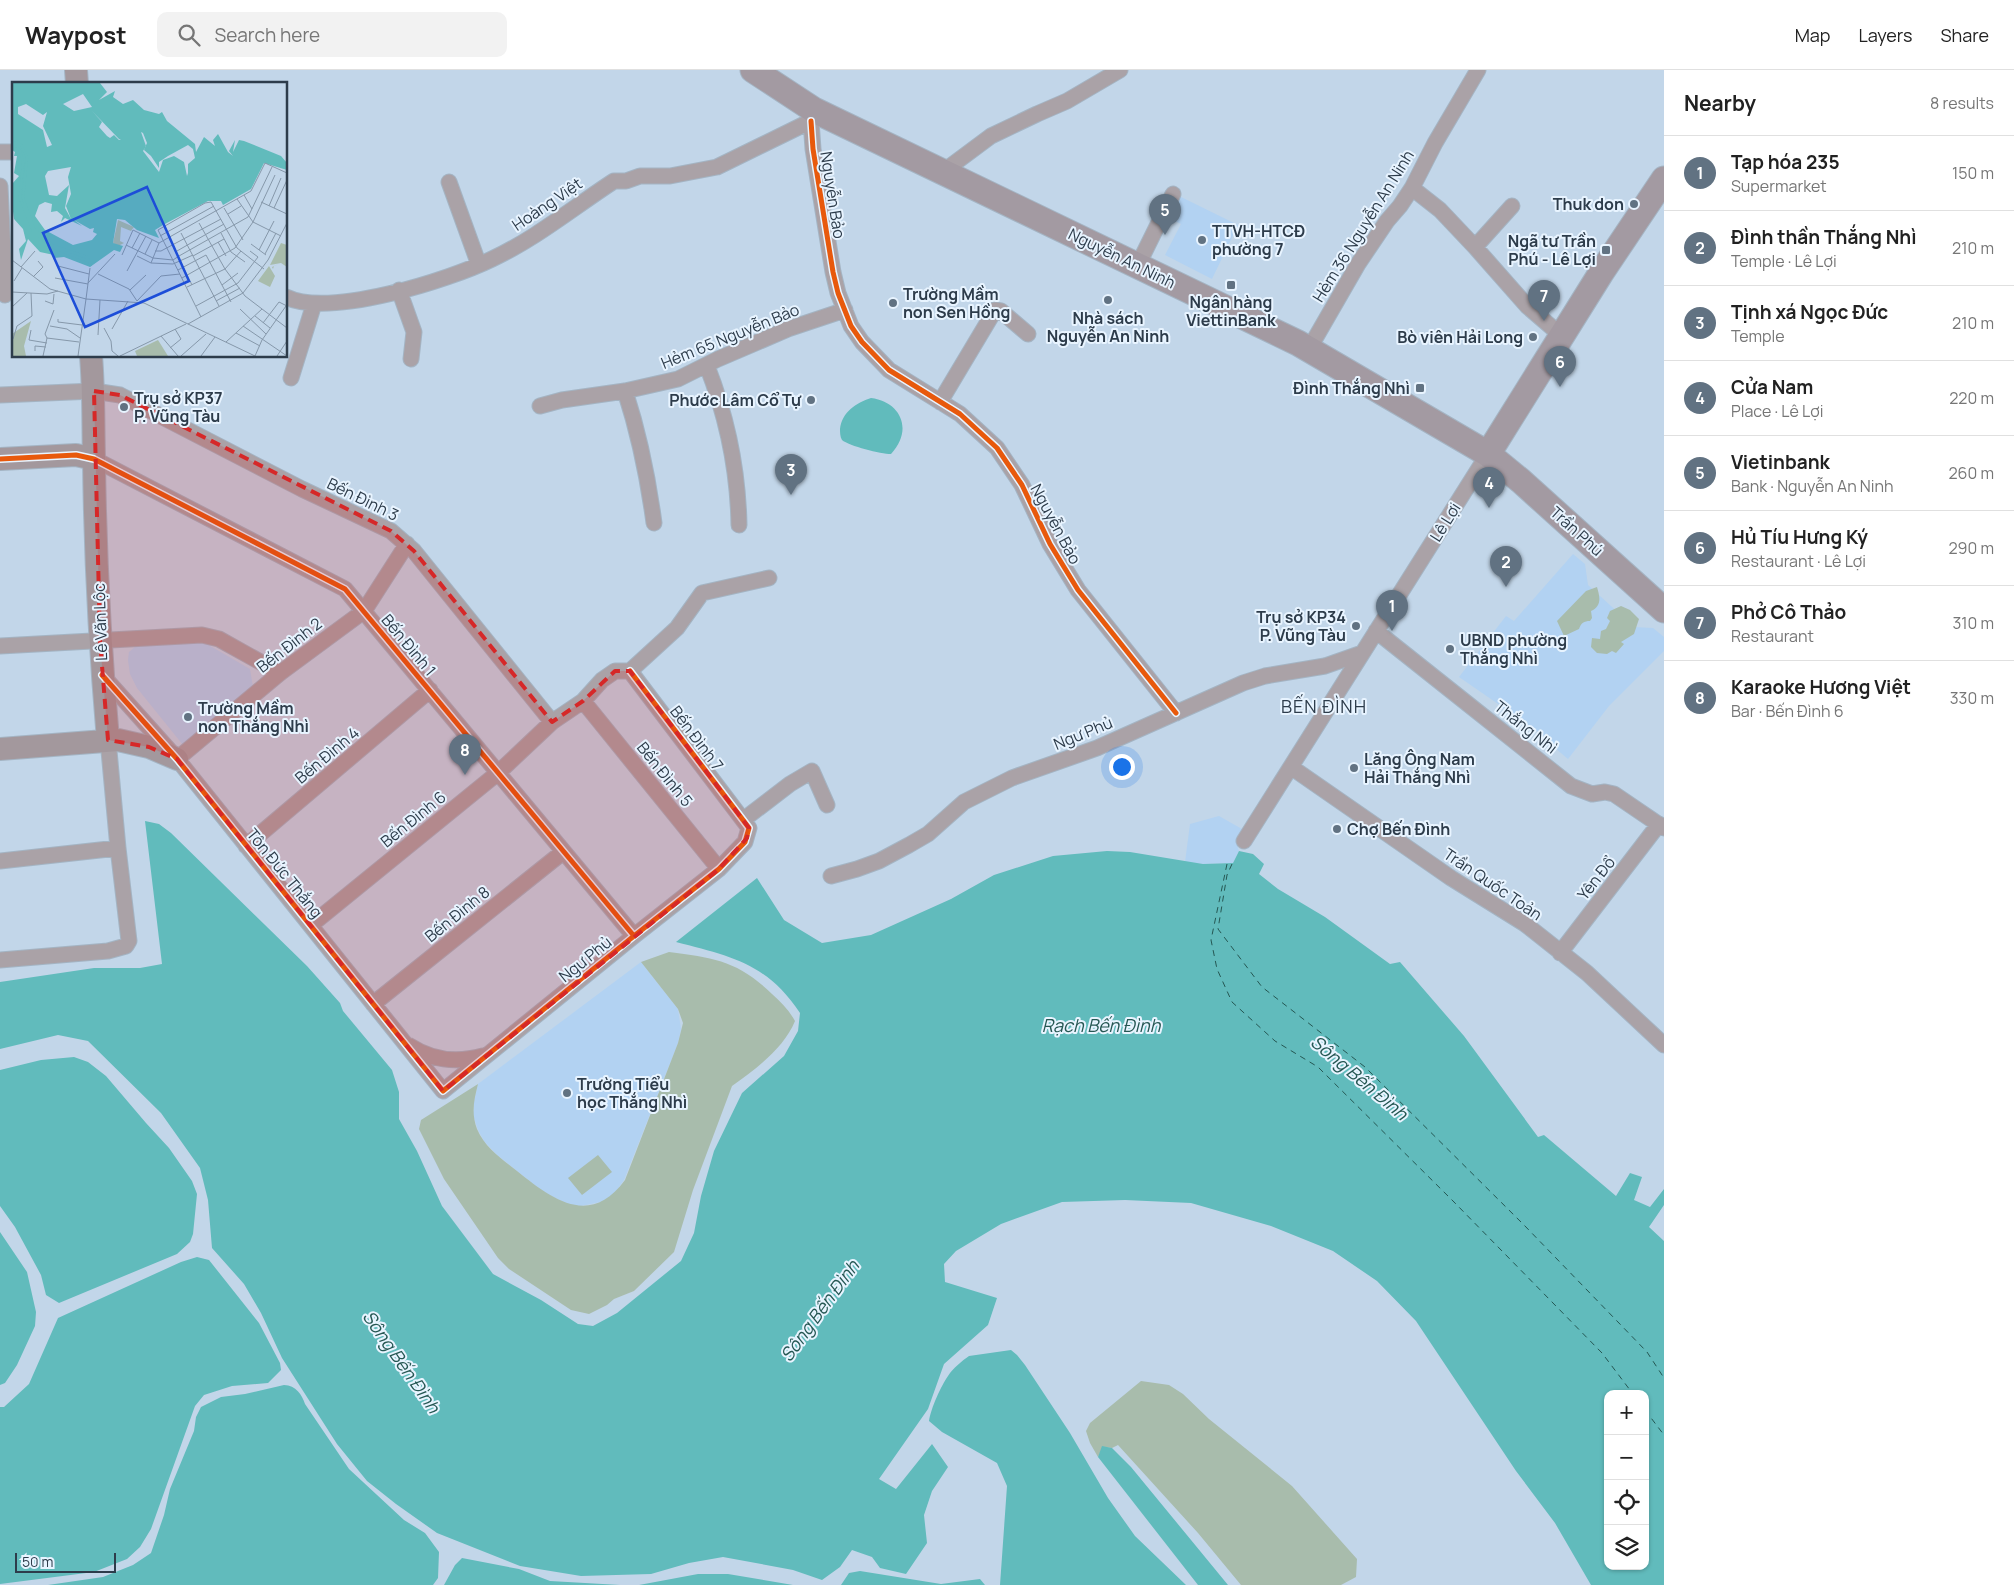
<!DOCTYPE html>
<meta charset="utf-8">
<style>
:root{--surface:#fff;--page:#f2f2f2;--text:#222;--muted:#767676;--line:#e0e0e0;--accent:#617282}
body{margin:0;font-family:Manrope,sans-serif;background:var(--page);color:var(--text)}
.controls{position:absolute;right:15px;bottom:15px;display:grid;overflow:hidden;border-radius:10px;box-shadow:0 1px 4px #0004}
.controls button{width:45px;height:45px;display:grid;place-items:center;padding:0;border:0;border-bottom:1px solid var(--line);background:var(--surface);color:var(--text);font:25px sans-serif}
.scale{position:absolute;left:15px;bottom:12px;width:101px;box-sizing:border-box;padding-left:5px;border:2px solid #2d3c4b;border-top:0;font-size:14px;line-height:18px;white-space:nowrap;color:#2d3c4b;-webkit-text-stroke:4px #e8f4ff;paint-order:stroke}
.you{position:absolute;left:1121px;top:696px;width:18px;height:18px;margin:-12px;border:4px solid #fff;border-radius:50%;background:#1a73e8;box-shadow:0 0 0 8px #1a73e833}
.badge{display:grid;place-items:center;width:32px;height:32px;border-radius:50%;background:var(--accent);color:#fff;font-size:16px;font-weight:700}
.pin{position:absolute;translate:-50% -41px;filter:drop-shadow(0 1px 2px #0008)}
.pin::after{content:'';position:absolute;top:26px;width:18px;height:15px;background:inherit;clip-path:polygon(0 0,100% 0,50% 100%)}
.list{margin:0;padding:0;list-style:none}
h2{display:flex;justify-content:space-between;align-items:center;height:65px;margin:0;padding:0 20px;font-size:21px}
h2 small{font-size:16px;font-weight:400;color:var(--muted)}
.list li{display:grid;grid-template-columns:32px 1fr auto;gap:15px;align-items:center;box-sizing:border-box;height:75px;padding:0 20px;border-top:1px solid var(--line)}
.list b{display:block;font-size:19px;white-space:nowrap}
.list p{margin:0;font-size:16px;white-space:nowrap;color:var(--muted)}
.list em{font-size:16px;font-style:normal;color:var(--muted)}
.icon{flex:none;width:28px;height:28px;fill:none;stroke:currentColor;stroke-width:2;stroke-linecap:round;stroke-linejoin:round}
.map{position:relative;flex:none;width:1664px;height:1515px;overflow:hidden}
header{display:flex;align-items:center;gap:30px;box-sizing:border-box;height:70px;padding:0 25px;background:var(--surface);border-bottom:1px solid var(--line)}
header strong{font-size:24px}
nav{display:flex;gap:28px;margin-inline-start:auto;font-size:18px}
.search{width:350px;height:45px;background:var(--page);display:flex;align-items:center;gap:12px;box-sizing:border-box;padding:0 18px;border-radius:10px;color:var(--muted);font-size:19px}
main{display:flex}
aside{flex:1;background:var(--surface)}
.map>svg:first-child{display:block}
.built{fill:#b2d2f2}
.green{fill:#a8bcac}
.water{fill:#61bbbc;fill-rule:evenodd}
.lines{fill:none;stroke-linecap:round;stroke-linejoin:round}
.ferry{stroke:#255753;stroke-width:1;stroke-dasharray:6 5;stroke-linecap:butt}
.street-casing{stroke:#a4b4c3;stroke-width:17}
.secondary-casing{stroke:#a4b4c3;stroke-width:24}
.primary-casing{stroke:#a4b4c3;stroke-width:27}
.street{stroke:#aaa2a7;stroke-width:15}
.secondary{stroke:#a3989d;stroke-width:22}
.primary{stroke:#a39aa2;stroke-width:25}
.cycleway-casing{stroke:#e8f4ff;stroke-width:8}
.cycleway{stroke:#e8590c;stroke-width:5}
.marked{fill:#d62828;fill-opacity:0.2;stroke:#d62828;stroke-width:4;stroke-dasharray:10 6;stroke-linejoin:round}
.poi-dot{fill:#617282;stroke:#e8f4ff;stroke-width:2}
.labels{text-anchor:middle;stroke-width:4;stroke-linejoin:round;paint-order:stroke}
.street-label{font-size:16px;fill:#2d3c4b;stroke:#e8f4ff}
.poi-label{font-size:16px;font-weight:bold;fill:#2d3c4b;stroke:#e8f4ff;text-anchor:start}
.neighbourhood-label{font-size:18px;letter-spacing:1px;fill:#2d3c4b;stroke:#e8f4ff}
.water-label{font-size:18px;font-style:italic;fill:#255753;stroke:#e8f4ff}
.inset-river{fill:none;stroke:#61bbbc;stroke-width:2.5}
.inset-road{fill:none;stroke:#8698aa;stroke-width:1}
.view{fill:#1d4ed8;fill-opacity:0.15;stroke:#1d4ed8;stroke-width:2.5}
.inset-edge{fill:none;stroke:#2d3c4b;stroke-width:2.5}
</style>
<header>
<strong>Waypost</strong>
<div class="search"><svg class="icon" aria-label="search" viewBox="0 0 24 24"><circle cx="10" cy="10" r="6"/><path d="M15 15l6 6"/></svg>Search here</div>
<nav><a>Map</a><a>Layers</a><a>Share</a></nav>
</header>
<main>
<div class="map">
<svg width="1664" height="1515" viewBox="0 0 1664 1515">
<rect width="100%" height="100%" fill="#c2d6e9"/>
<path class="built" d="M1175 124 1238 155 1212 209 1165 185 1181 154 1165 146Z
M1573 484 1585 494 1588 515 1634 557 1653 558 1664 567V581L1609 636 1568 689 1542 667 1540 663 1459 607 1506 546 1514 551Z
M191 570 205 573 250 599 253 617 183 675 137 618 130 604 128 590 129 582 136 576Z
M1219 746 1242 759 1236 772 1239 781 1233 793 1203 794 1185 792 1190 754Z
M641 892 678 939 681 959 678 973 624 1110 615 1123 605 1131 581 1136 569 1135 542 1121 496 1084 484 1071 478 1060 473 1045 474 1032 478 1014Z"/>
<path class="green" d="M1597 517C1600 527 1602 536 1591 541L1592 548 1590 551C1584 551 1581 553 1579 559L1564 566 1557 551 1586 521Z
M1621 536 1630 540 1639 549 1634 564 1621 572 1624 574 1616 583 1612 581 1607 584 1597 583 1591 577 1592 568 1600 569 1601 561 1606 559 1610 551 1607 548 1610 541Z
M669 882C715 888 738 891 772 924 781 932 789 940 795 951 784 978 756 999 732 1016L693 1120 674 1182 634 1221 614 1229 607 1235 589 1244 571 1240 509 1199 498 1188 444 1109 419 1059 421 1050 478 1014C474 1030 471 1043 477 1059 485 1078 502 1089 517 1101 552 1129 590 1158 625 1110L678 973 683 953 678 939 641 892Z
M598 1085 612 1102 582 1125 568 1108Z
M1141 1311 1169 1315 1183 1324 1209 1349 1292 1416 1357 1489 1356 1507 1341 1515H1241L1198 1463 1118 1375 1112 1378 1103 1377 1098 1387 1090 1373 1086 1361 1090 1353Z"/>
<path class="water" d="M871 328C902 332 913 361 891 384 881 384 849 376 842 370 840 367 840 362 840 359 842 342 856 333 871 328Z
M145 751 159 754 171 763 307 896 340 933 343 941 392 1000 399 1022V1049L417 1081 442 1136 493 1204 541 1230 578 1254 593 1256 617 1243 681 1191 694 1163 701 1126 714 1081 742 1023 784 986 798 961 800 943C767 893 730 886 676 872L757 808 784 850 822 873 871 865 951 829 994 805 1053 786 1107 781 1130 782 1203 794 1233 793 1239 781 1253 784 1264 794 1259 804 1278 819 1325 847 1390 894 1400 892 1464 966 1538 1067 1544 1065 1616 1126 1630 1103 1642 1107 1634 1130 1650 1137 1664 1119V1135L1649 1157 1664 1171V1515H1591L1555 1453 1516 1401 1416 1251 1377 1211 1333 1181 1271 1156 1191 1133 1125 1130 1062 1132 1001 1154 956 1181 944 1194 945 1212 997 1228 988 1255 944 1294 928 1339 879 1409 896 1419 932 1374 948 1397 932 1421 924 1445 927 1473 906 1504 880 1498 872 1487 852 1480 840 1497 822 1510 793 1500 723 1487 689 1493 651 1504 581 1506 520 1496 437 1463 396 1434 367 1411 337 1374 282 1288 261 1243 244 1214 212 1178 208 1130 200 1098 161 1043 88 971 58 965 0 979V912L94 898H140L162 894ZM1608 1324H1645V1496H1608Z
M74 987 88 992 106 1006 146 1053 169 1078 192 1111 197 1124 193 1164 190 1172 177 1184 59 1233 46 1225 41 1205 15 1157 0 1136V1000L41 990Z
M0 1162 27 1202 36 1242 35 1256 17 1295 5 1313 0 1315Z
M197 1187 209 1190 259 1253 280 1293 281 1300 268 1313 232 1316 204 1325 195 1336 151 1459 140 1477 127 1489 94 1502 0 1514V1337H4L29 1314 58 1248 181 1192Z
M1011 1280 1017 1285 1025 1295 1070 1363 1108 1428 1135 1466 1186 1515H1000L1007 1416 997 1393 942 1362 929 1351C931 1338 941 1316 948 1306 953 1298 962 1291 969 1286Z
M284 1315C296 1315 302 1325 305 1334L349 1399 404 1450 425 1463 439 1482 438 1508 433 1515H48L103 1507 133 1495 151 1483 164 1445 170 1419 194 1361 196 1347 201 1337 221 1327 245 1324Z
M1102 1376 1112 1378 1131 1397 1228 1515H1198L1098 1387Z
M462 1488 519 1499 550 1511 620 1515H444L455 1495Z
M860 1501 941 1514 980 1509 985 1515H841L849 1503Z
M698 1504H728L793 1515H639Z"/>
<g class="lines">
<path class="ferry" d="M1227 794 1211 870 1217 899 1232 932 1275 971 1318 997 1453 1131 1602 1283 1633 1324
M1232 794 1227 805 1218 859 1262 917 1365 997 1524 1155 1647 1282 1664 1308
M1645 1340 1664 1365"/>
<g class="street-casing">
<path id="street" d="M811 51 813 79 833 202 838 223 851 256 862 272 889 300 960 344 997 378 1022 415 1050 474 1078 520 1176 643
M0 82H14
M944 101 991 66 1037 44 1067 31 1120 0
M449 112 479 195
M0 116 5 225
M1412 118 1440 140 1475 177 1512 136
M1475 177 1527 236 1563 267
M1138 195 1173 124
M399 220 414 262 411 289
M286 227C330 248 449 210 492 189 535 169 574 137 614 111H626L640 106H670L717 97 811 51 813 43
M1309 279 1358 194 1387 151 1400 136 1412 118 1435 73 1478 0
M707 296C727 347 738 400 739 455
M291 308 314 234
M625 321C639 364 648 408 654 453
M0 325 94 321 120 325 302 419 391 461 414 481 552 652
M940 332 995 240 1001 241 1028 264
M540 336 562 330 625 321 678 309 718 289 788 259 845 240
M94 389 345 519 634 866
M1376 561 1571 716 1592 724 1605 722 1614 724 1664 758
M0 576 202 565 219 569 280 603
M630 601 677 558 702 523 769 508
M102 605 177 689 443 1021 634 866 719 799 745 772 749 758 743 750 630 601
M583 631 719 799
M177 689 280 603 364 541 407 474
M1291 697 1451 808 1525 854 1587 903 1664 975
M743 750 790 714 812 701 827 735
M1244 771 1488 384
M246 776 430 620
M0 791 118 778
M831 806 857 799 879 791 909 775 928 764 964 732 1012 708 1097 678 1243 613 1265 606 1325 596 1362 583
M311 855 499 702 552 652 583 631 602 610 615 601H630
M1560 883 1659 754
M0 890 108 881 126 876 129 871 118 778 108 670
M373 934 563 782
M410 976C433 991 457 993 483 986"/>
</g>
<g class="secondary-casing">
<path id="secondary" d="M76 0 77 14
M91 286C94 321 93 354 94 389 95 483 100 577 108 670
M0 389 76 385 94 389
M0 679 118 670 149 677 177 689"/>
</g>
<g class="primary-casing">
<path id="primary" d="M753 0 814 40 1298 273 1488 384 1521 411 1664 540
M1488 384 1601 203 1664 109"/>
</g>
<use href="#street" class="street"/>
<use href="#secondary" class="secondary"/>
<use href="#primary" class="primary"/>
<g class="cycleway-casing">
<path id="cycleway" d="M811 51 813 79 833 202 838 223 851 256 862 272 889 300 960 344 997 378 1022 415 1050 474 1078 520 1176 643
M0 389 76 385 94 389 345 519 634 866
M102 605 177 689 443 1021 634 866 719 799 745 772 749 758 743 750 630 601"/>
</g>
<use href="#cycleway" class="cycleway"/>
</g>
<path class="marked" d="M94 321 120 325 391 461 414 481 552 652 583 631 615 601H630L743 750 749 758 747 768 719 799 443 1021 177 689 149 677 108 670 100 571Z"/>
<g class="poi-dot">
<circle cx="1634" cy="134" r="5"/>
<circle cx="1202" cy="170" r="5"/>
<rect x="1601" y="175" width="10" height="10" rx="2.5"/>
<rect x="1226" y="210" width="10" height="10" rx="2.5"/>
<circle cx="1108" cy="230" r="5"/>
<circle cx="893" cy="233" r="5"/>
<circle cx="1533" cy="267" r="5"/>
<rect x="1415" y="313" width="10" height="10" rx="2.5"/>
<circle cx="811" cy="330" r="5"/>
<circle cx="124" cy="337" r="5"/>
<circle cx="1356" cy="556" r="5"/>
<circle cx="1450" cy="579" r="5"/>
<circle cx="188" cy="647" r="5"/>
<circle cx="1354" cy="698" r="5"/>
<circle cx="1337" cy="759" r="5"/>
<circle cx="567" cy="1023" r="5"/>
</g>
<g class="labels">
<g class="street-label">
<text transform="translate(833 125) rotate(81)" y="6">Nguyễn Bảo</text>
<text transform="translate(547 134) rotate(-34)" y="6">Hoàng Việt</text>
<text transform="translate(1363 156) rotate(-58)" y="6">Hẻm 36 Nguyễn An Ninh</text>
<text transform="translate(1122 188) rotate(26)" y="6">Nguyễn An Ninh</text>
<text transform="translate(730 266) rotate(-22)" y="6">Hẻm 65 Nguyễn Bảo</text>
<text transform="translate(363 429) rotate(26)" y="6">Bến Đình 3</text>
<text transform="translate(1445 452) rotate(-58)" y="6">Lê Lợi</text>
<text transform="translate(1056 454) rotate(62)" y="6">Nguyễn Bảo</text>
<text transform="translate(1577 461) rotate(42)" y="6">Trần Phú</text>
<text transform="translate(100 552) rotate(-92)" y="6">Lê Văn Lộc</text>
<text transform="translate(289 575) rotate(-38)" y="6">Bến Đình 2</text>
<text transform="translate(409 575) rotate(50)" y="6">Bến Đình 1</text>
<text transform="translate(1526 657) rotate(38)" y="6">Thắng Nhì</text>
<text transform="translate(1083 663) rotate(-22)" y="6">Ngư Phủ</text>
<text transform="translate(697 668) rotate(53)" y="6">Bến Đình 7</text>
<text transform="translate(327 685) rotate(-40)" y="6">Bến Đình 4</text>
<text transform="translate(665 704) rotate(51)" y="6">Bến Đình 5</text>
<text transform="translate(413 749) rotate(-39)" y="6">Bến Đình 6</text>
<text transform="translate(285 803) rotate(51)" y="6">Tôn Đức Thắng</text>
<text transform="translate(1596 808) rotate(-52)" y="6">Yên Đổ</text>
<text transform="translate(1493 814) rotate(34)" y="6">Trần Quốc Toản</text>
<text transform="translate(457 844) rotate(-39)" y="6">Bến Đình 8</text>
<text transform="translate(585 889) rotate(-39)" y="6">Ngư Phủ</text>
</g>
<g class="poi-label">
<text x="1624" y="140" text-anchor="end">Thuk don</text>
<text x="1212" y="167">TTVH-HTCĐ<tspan x="1212" dy="18">phường 7</tspan></text>
<text x="1596" y="177" text-anchor="end">Ngã tư Trần<tspan x="1596" dy="18">Phú - Lê Lợi</tspan></text>
<text x="903" y="230">Trường Mầm<tspan x="903" dy="18">non Sen Hồng</tspan></text>
<text x="1231" y="238" text-anchor="middle">Ngân hàng<tspan x="1231" dy="18">ViettinBank</tspan></text>
<text x="1108" y="254" text-anchor="middle">Nhà sách<tspan x="1108" dy="18">Nguyễn An Ninh</tspan></text>
<text x="1523" y="273" text-anchor="end">Bò viên Hải Long</text>
<text x="1410" y="324" text-anchor="end">Đình Thắng Nhì</text>
<text x="134" y="334">Trụ sở KP37<tspan x="134" dy="18">P. Vũng Tàu</tspan></text>
<text x="801" y="336" text-anchor="end">Phước Lâm Cổ Tự</text>
<text x="1346" y="553" text-anchor="end">Trụ sở KP34<tspan x="1346" dy="18">P. Vũng Tàu</tspan></text>
<text x="1460" y="576">UBND phường<tspan x="1460" dy="18">Thắng Nhì</tspan></text>
<text x="198" y="644">Trường Mầm<tspan x="198" dy="18">non Thắng Nhì</tspan></text>
<text x="1364" y="695">Lăng Ông Nam<tspan x="1364" dy="18">Hải Thắng Nhì</tspan></text>
<text x="1347" y="765">Chợ Bến Đình</text>
<text x="577" y="1020">Trường Tiểu<tspan x="577" dy="18">học Thắng Nhì</tspan></text>
</g>
<g class="neighbourhood-label">
<text x="1324" y="643">BẾN ĐÌNH</text>
</g>
<g class="water-label">
<text x="1101" y="962">Rạch Bến Đình</text>
<text transform="translate(1359 1008) rotate(40)" y="6">Sông Bến Đình</text>
<text transform="translate(820 1241) rotate(-54)" y="6">Sông Bến Đình</text>
<text transform="translate(401 1292) rotate(55)" y="6">Sông Bến Đình</text>
</g>
</g>
<g transform="translate(12 12)">
<rect width="275" height="275" fill="#c2d6e9"/>
<path d="M106 138 122 145 119 149 109 145 108 159 112 161 106 164 101 161ZM269 161 275 163V185L269 181 262 184 261 187 260 185 269 181 258 183ZM257 184 263 194 258 205 246 199ZM19 239 12 264 14 274H0V252ZM146 258 156 274H125L123 269Z" fill="#a8bcac"/>
<path d="M0 1H88L95 10 87 18 103 9 101 15 111 22 121 18 132 28 147 32 150 30 155 39 183 62 184 70 192 55 203 64 201 58 206 52 216 70 221 74 217 69 223 58 221 70 227 58 232 59 269 74 275 81V88L252 81 239 107 211 123 209 119H196L151 143 143 148 147 156 125 148 113 138 105 137 101 161 111 164 108 170 102 168 78 185 52 175 42 176V173L28 170 16 157 9 178 7 167 14 159 11 147 2 137 0 122V102L7 94 2 91 5 74H2L3 70 0 68ZM71 12 80 25 62 29 51 22ZM14 22 31 33 35 30 31 44 40 63 35 65 31 48 6 32V25ZM80 29 107 57 109 58H107L102 53 98 56 95 54 87 45 90 40ZM129 50 131 51 135 61 132 68 139 74 147 86V80L156 74 176 63 181 67 183 76 176 82V91L175 94 172 80 162 74 151 78 147 90 131 69 134 64ZM59 85 56 95 59 112 54 124 59 137 53 126 57 103 45 114 37 113 33 94 36 89ZM33 120 40 122 39 130 45 129 51 134 49 140 53 136 70 144 62 138 78 147 82 146 81 150 85 152 80 158 61 163 33 148 23 134 27 123Z" fill="#61bbbc" fill-rule="evenodd"/>
<path class="inset-river" d="M0 55 9 63 15 75 11 116 22 147 42 164 75 175 79 184M0 58 8 69 11 80 8 116 21 149 39 165 76 179"/>
<path class="inset-road" d="M232 113 240 127M225 117 241 140 269 154M249 120 275 132M257 124 269 96M212 126 231 158M262 126 275 98M216 132 229 124M187 141 213 187 233 214 275 246M169 151 207 224M209 151 219 170 233 180M148 154 202 124M206 160 214 174M239 162 254 173M114 163 141 176 161 178 167 174 236 135 260 85M120 166 128 151M247 168 262 139M143 169H149L209 137M165 169 212 142M133 172 140 158M253 172 264 151M110 173 121 148 147 161M125 174 139 181 161 182 181 173M181 174 212 157M0 178 38 207 74 217 132 221 243 274M139 181 147 161 239 109 253 81 275 91M46 184 77 192M9 185 23 169M171 185 180 203M166 188 194 173 219 220M115 189 134 154M86 192 117 207 125 219M21 195 31 185 26 179M43 196 76 202M170 196 223 166 241 140 263 93M2 199 10 186M76 201 103 172M210 203 226 191M175 205 213 187 229 169M118 208 134 193M0 210 35 212 46 209M74 217 78 186M33 219 41 222 42 212M125 219 149 194 168 192M204 219 228 206M184 224 226 201 246 175 238 169M0 225 15 211M228 227 254 252M243 234 258 246M189 235 146 148 193 121 199 120 225 166 252 187M46 237V240L70 243M251 241 267 220 275 224M176 242 231 211 256 178 275 141M38 244 55 247 68 256M231 244 275 274M92 246 99 259 100 269 106 274M100 247 116 219M19 248 17 258 35 261M224 251 248 264M86 253 88 218M149 254 166 274M35 256 67 260M1 257 5 244 20 234 19 211M214 260 250 227M158 266 169 257 163 247M23 269V264L34 265M31 274 35 256 33 252 42 228M66 274 74 217M108 274 174 242M169 274 194 252M189 274 203 255M243 274 250 258 274 224M265 274 275 259"/>
<path class="view" d="M135 105 177 199 73 245 31 151Z"/>
<rect width="275" height="275" class="inset-edge"/>
</g>
</svg>
<div class="controls">
<button>+</button>
<button>−</button>
<button><svg class="icon" aria-label="locate" viewBox="0 0 24 24"><circle cx="12" cy="12" r="6"/><path d="M12 2v4M12 18v4M2 12h4M18 12h4"/></svg></button>
<button><svg class="icon" aria-label="layers" viewBox="0 0 24 24"><path d="M12 4l9 5-9 5-9-5zM3 14l9 5 9-5"/></svg></button>
</div>
<div class="scale">50 m</div>
<div class="you"></div>
<div class="pin badge" style="left:1392px;top:561px">1</div>
<div class="pin badge" style="left:1506px;top:517px">2</div>
<div class="pin badge" style="left:791px;top:425px">3</div>
<div class="pin badge" style="left:1489px;top:438px">4</div>
<div class="pin badge" style="left:1165px;top:165px">5</div>
<div class="pin badge" style="left:1560px;top:317px">6</div>
<div class="pin badge" style="left:1544px;top:251px">7</div>
<div class="pin badge" style="left:465px;top:705px">8</div>
</div>
<aside>
<h2>Nearby<small>8 results</small></h2>
<ul class="list">
<li><span class="badge">1</span><div><b>Tạp hóa 235</b><p>Supermarket</p></div><em>150 m</em></li>
<li><span class="badge">2</span><div><b>Đình thần Thắng Nhì</b><p>Temple · Lê Lợi</p></div><em>210 m</em></li>
<li><span class="badge">3</span><div><b>Tịnh xá Ngọc Đức</b><p>Temple</p></div><em>210 m</em></li>
<li><span class="badge">4</span><div><b>Cửa Nam</b><p>Place · Lê Lợi</p></div><em>220 m</em></li>
<li><span class="badge">5</span><div><b>Vietinbank</b><p>Bank · Nguyễn An Ninh</p></div><em>260 m</em></li>
<li><span class="badge">6</span><div><b>Hủ Tíu Hưng Ký</b><p>Restaurant · Lê Lợi</p></div><em>290 m</em></li>
<li><span class="badge">7</span><div><b>Phở Cô Thảo</b><p>Restaurant</p></div><em>310 m</em></li>
<li><span class="badge">8</span><div><b>Karaoke Hương Việt</b><p>Bar · Bến Đình 6</p></div><em>330 m</em></li>
</ul>
</aside>
</main>
